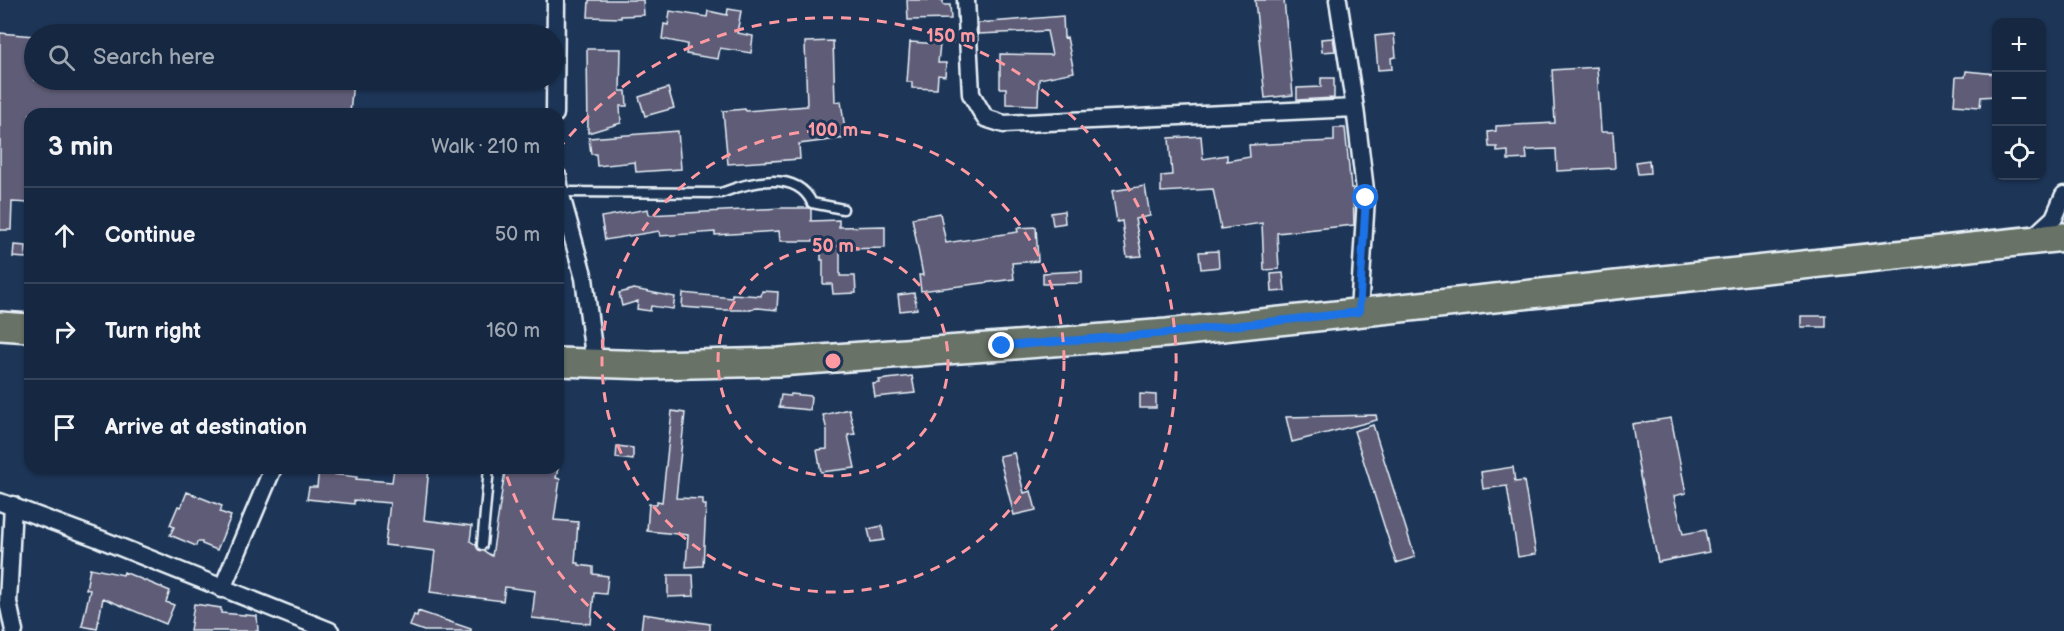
<!DOCTYPE html>
<meta charset="utf-8">
<style>
:root{--surface:#162841;--page:#1f3048;--text:#f1f3f6;--muted:#9ea6b1;--line:#35445a}
body{margin:0;font-family:"Balsamiq Sans",sans-serif;background:var(--page);color:var(--text)}
.controls{position:absolute;right:18px;top:18px;display:grid;overflow:hidden;border-radius:12px;box-shadow:0 2px 4px #0004}
.controls button{width:54px;height:54px;display:grid;place-items:center;padding:0;border:0;border-bottom:2px solid var(--line);background:var(--surface);color:var(--text);font:30px sans-serif}
.stop{position:absolute;width:18px;height:18px;margin:-14px;border:4px solid #1a73e8;border-radius:50%;background:#fff}
.stop.end{background:#1a73e8;border-color:#fff;box-shadow:0 2px 6px #0008}
.list{margin:0;padding:0;list-style:none}
h2{display:flex;justify-content:space-between;align-items:center;height:78px;margin:0;padding:0 24px;font-size:26px}
h2 small{font-size:20px;font-weight:400;color:var(--muted)}
.list li{display:grid;grid-template-columns:39px 1fr auto;gap:18px;align-items:center;box-sizing:border-box;height:96px;padding:0 24px;border-top:2px solid var(--line)}
.list b{display:block;font-size:22px;white-space:nowrap}
.list em{font-size:20px;font-style:normal;color:var(--muted)}
.icon{flex:none;width:33px;height:33px;fill:none;stroke:currentColor;stroke-width:2;stroke-linecap:round;stroke-linejoin:round}
.map{position:relative;flex:none;width:2064px;height:631px;overflow:hidden}
.search{position:absolute;background:var(--surface);box-shadow:0 2px 4px #0004;left:24px;top:24px;width:540px;height:66px;display:flex;align-items:center;gap:15px;box-sizing:border-box;padding:0 21px;border-radius:33px;color:var(--muted);font-size:22px}
.panel{position:absolute;background:var(--surface);box-shadow:0 2px 4px #0004;left:24px;top:108px;width:540px;height:366px;border-radius:18px}
.map>svg:first-child{display:block}
.building{fill:#5f5b77;stroke:#e8f1f8;stroke-width:1.5}
.lines{fill:none;stroke-linecap:round;stroke-linejoin:round}
.lane-casing{stroke:#e8f1f8;stroke-width:13}
.street-casing{stroke:#e8f1f8;stroke-width:21}
.primary-casing{stroke:#e8f1f8;stroke-width:32}
.lane{stroke:#1d3557;stroke-width:8}
.street{stroke:#1d3557;stroke-width:16}
.primary{stroke:#687266;stroke-width:27}
.route{stroke:#1a73e8;stroke-width:8}
.ring{fill:none;stroke:#ff9aa2;stroke-width:3;stroke-dasharray:10 8}
.centre{fill:#ff9aa2;stroke:#1d3557;stroke-width:3}
.ring-label{font-size:18px;text-anchor:middle;font-weight:bold;fill:#ff9aa2;stroke:#1d3557;stroke-width:6;stroke-linejoin:round;paint-order:stroke}
</style>
<div class="map">
<svg width="2064" height="631" viewBox="0 0 2064 631">
<rect width="100%" height="100%" fill="#1d3557"/>
<filter id="ink" filterUnits="userSpaceOnUse"><feTurbulence type="fractalNoise" baseFrequency=".0167" numOctaves="2"/><feDisplacementMap in="SourceGraphic" scale="12" xChannelSelector="R" yChannelSelector="G"/><feConvolveMatrix kernelMatrix="1 2 1 2 8 2 1 2 1" color-interpolation-filters="sRGB"/></filter>
<g filter="url(#ink)">
<path class="building" d="M589 0H643L644 15 621 16V18L588 17Z
M907 0H943V5H950L951 19 908 20Z
M1255 0H1284L1293 95 1265 98Z
M728 9 741 11 737 33 753 36 751 53 720 48 718 59 686 54 687 44 662 39 664 24 668 25 670 11 707 17 708 11 727 15Z
M1063 16 1064 38 1067 37 1074 72 1039 79 1038 105 1006 104V88H1000V54L1052 55 1047 31 978 34V23Z
M0 33 34 36V80H353L350 114H30V203L12 202 11 230H0Z
M1394 34 1396 57 1391 58 1392 69 1378 70 1375 36Z
M1333 38 1335 51 1322 52 1321 39Z
M833 41 835 102 841 101 846 138 799 144 800 159 728 164 723 111 745 109 746 111 807 106 805 42Z
M910 42 940 44 938 63H946L945 76 938 75 937 89 912 88V82H907Z
M587 49H621L620 91H626L627 106H620L621 123 588 133Z
M1597 67 1601 132H1613L1615 168 1557 171 1556 149 1526 150 1527 159 1508 160V151L1497 152V147H1489L1488 132 1496 131V126L1555 123 1552 70Z
M1966 71 1996 74V96L1981 97 1980 107 1954 105 1956 77H1965Z
M1321 78H1334V98L1297 100V88L1321 87Z
M668 88 674 108 645 116 639 97Z
M1334 128H1345L1351 188H1353L1354 225 1277 233 1279 269 1264 270 1262 223 1221 229 1213 189 1161 192V176L1172 175 1169 138 1201 136 1203 159 1227 155V161L1250 157 1249 145 1334 141Z
M678 131 681 169 636 172 635 162 597 166 596 154H591L589 138Z
M1649 160 1650 173 1638 174 1636 162Z
M1145 186 1150 216 1135 219 1142 256 1127 257 1122 221 1117 222 1112 191Z
M782 208H809L811 209V221L839 220V227L885 226V248L840 249V276H855L856 293 833 294 832 284H823V260H821V241H780L779 231 715 235V232L660 236 659 231 605 240 601 217 648 209 649 215Z
M1064 211 1065 223 1053 225 1051 213Z
M940 213 946 243 1018 232 1017 228 1036 227 1038 261 1012 263 1014 279 921 291 919 275H923L912 218Z
M14 245 26 246 25 258 13 257Z
M1218 251 1219 267 1201 269 1199 252Z
M1082 271V283L1043 284V273Z
M1283 273 1285 291 1272 292 1271 274Z
M634 289 675 297 673 309 651 306 650 311 637 309 638 301 622 306 619 293Z
M762 291 778 292 777 310 758 308 750 309V310H722L682 307 683 293 732 298V294L761 296Z
M914 293 917 309 900 311 898 295Z
M1801 316H1826V327H1801Z
M912 376 915 393 875 397 873 384 880 383 879 380Z
M791 394 811 396 810 410 779 407 781 395 790 396Z
M1140 394 1156 395V408H1140Z
M849 409 855 434 848 435 855 468 821 472 817 450 827 449V430L823 415Z
M672 411 685 413 676 498 703 499V505H706L703 566 686 567 688 535 647 531 649 504H657V501L662 502Z
M1376 415 1377 420 1292 442 1286 417Z
M1671 418 1686 493 1674 496 1683 534 1705 530 1709 552 1658 562 1640 476 1632 424Z
M1373 425 1415 557 1396 563 1354 431Z
M617 446 633 448V460L616 458Z
M1014 453 1024 493 1031 491 1036 510 1014 515 999 456Z
M1513 467 1515 482 1524 481 1536 554 1518 557 1507 486 1483 489 1481 472Z
M319 468H333L332 474 357 477 356 479 392 482 394 468H429L424 520 472 526 470 541 476 545 479 550 484 551 492 556 505 471H509V468H558L556 478 560 479 554 520 578 522 575 563H579V565L593 567V574L608 576 606 594 594 593 591 624 532 618 535 591 505 587 503 601 430 592 435 551 385 545 390 503 354 500V504L307 499 309 487H317Z
M187 492 222 506 220 512 231 516 217 550 202 544V542H197L196 546 170 535 174 527 170 525 178 506 181 507Z
M882 526 884 540 871 542 868 529Z
M90 568 123 575 124 572 170 591 166 602 174 605 166 624 103 598 97 629 82 626 90 590 86 589Z
M668 575H693L694 596 668 597Z
M194 604 221 608V613L257 616 258 631H190Z
M418 611 471 629V631H424L410 626 414 615 417 616Z
M643 614 710 624V631H641Z"/>
<g class="lines">
<g class="lane-casing">
<path id="lane" d="M560 192 721 193C749 182 796 169 812 203L843 209
M482 545 489 468"/>
</g>
<g class="street-casing">
<path id="street" d="M966 0 971 94 985 118 1004 124 1355 108
M1338 0 1355 108 1366 198 1359 312
M555 114 556 0
M558 177 560 192 584 278 595 364
M2030 240 2054 218 2064 195
M0 502 100 539 330 631
M13 505 8 602 14 631
M222 589 273 468"/>
</g>
<g class="primary-casing">
<path id="primary" d="M0 326 30 328
M558 362 649 365 779 362 1002 346 1167 333 2064 237"/>
</g>
<use href="#lane" class="lane"/>
<use href="#street" class="street"/>
<use href="#primary" class="primary"/>
</g>
</g>
<g class="lines" filter="url(#ink)">
<path class="route" d="M1002 346 1167 333 1359 312 1366 198"/>
</g>
<g class="ring">
<circle cx="833" cy="361" r="115"/>
<circle cx="833" cy="361" r="231"/>
<path d="M615 630A346 346 0 0 1 505 471M558 150A346 346 0 1 1 1051 630"/>
</g>
<circle cx="833" cy="361" r="9" class="centre"/>
<g class="ring-label">
<text x="951" y="42">150 m</text>
<text x="833" y="136">100 m</text>
<text x="833" y="252">50 m</text>
</g>
</svg>
<div class="controls">
<button>+</button>
<button>−</button>
<button><svg class="icon" aria-label="locate" viewBox="0 0 24 24"><circle cx="12" cy="12" r="6"/><path d="M12 2v4M12 18v4M2 12h4M18 12h4"/></svg></button>
</div>
<div class="stop" style="left:1366px;top:198px"></div>
<div class="stop end" style="left:1002px;top:346px"></div>
<div class="search"><svg class="icon" aria-label="search" viewBox="0 0 24 24"><circle cx="10" cy="10" r="6"/><path d="M15 15l6 6"/></svg>Search here</div>
<section class="panel">
<h2>3 min<small>Walk · 210 m</small></h2>
<ul class="list">
<li><svg class="icon" aria-label="ahead" viewBox="0 0 24 24"><path d="M12 20V5M6 11l6-6 6 6"/></svg><div><b>Continue</b></div><em>50 m</em></li>
<li><svg class="icon" aria-label="right" viewBox="0 0 24 24"><path d="M7 20v-9h11M14 6l5 5-5 5"/></svg><div><b>Turn right</b></div><em>160 m</em></li>
<li><svg class="icon" aria-label="arrive" viewBox="0 0 24 24"><path d="M6 21V4h12l-3 4 3 4H6"/></svg><div><b>Arrive at destination</b></div></li>
</ul>
</section>
</div>
